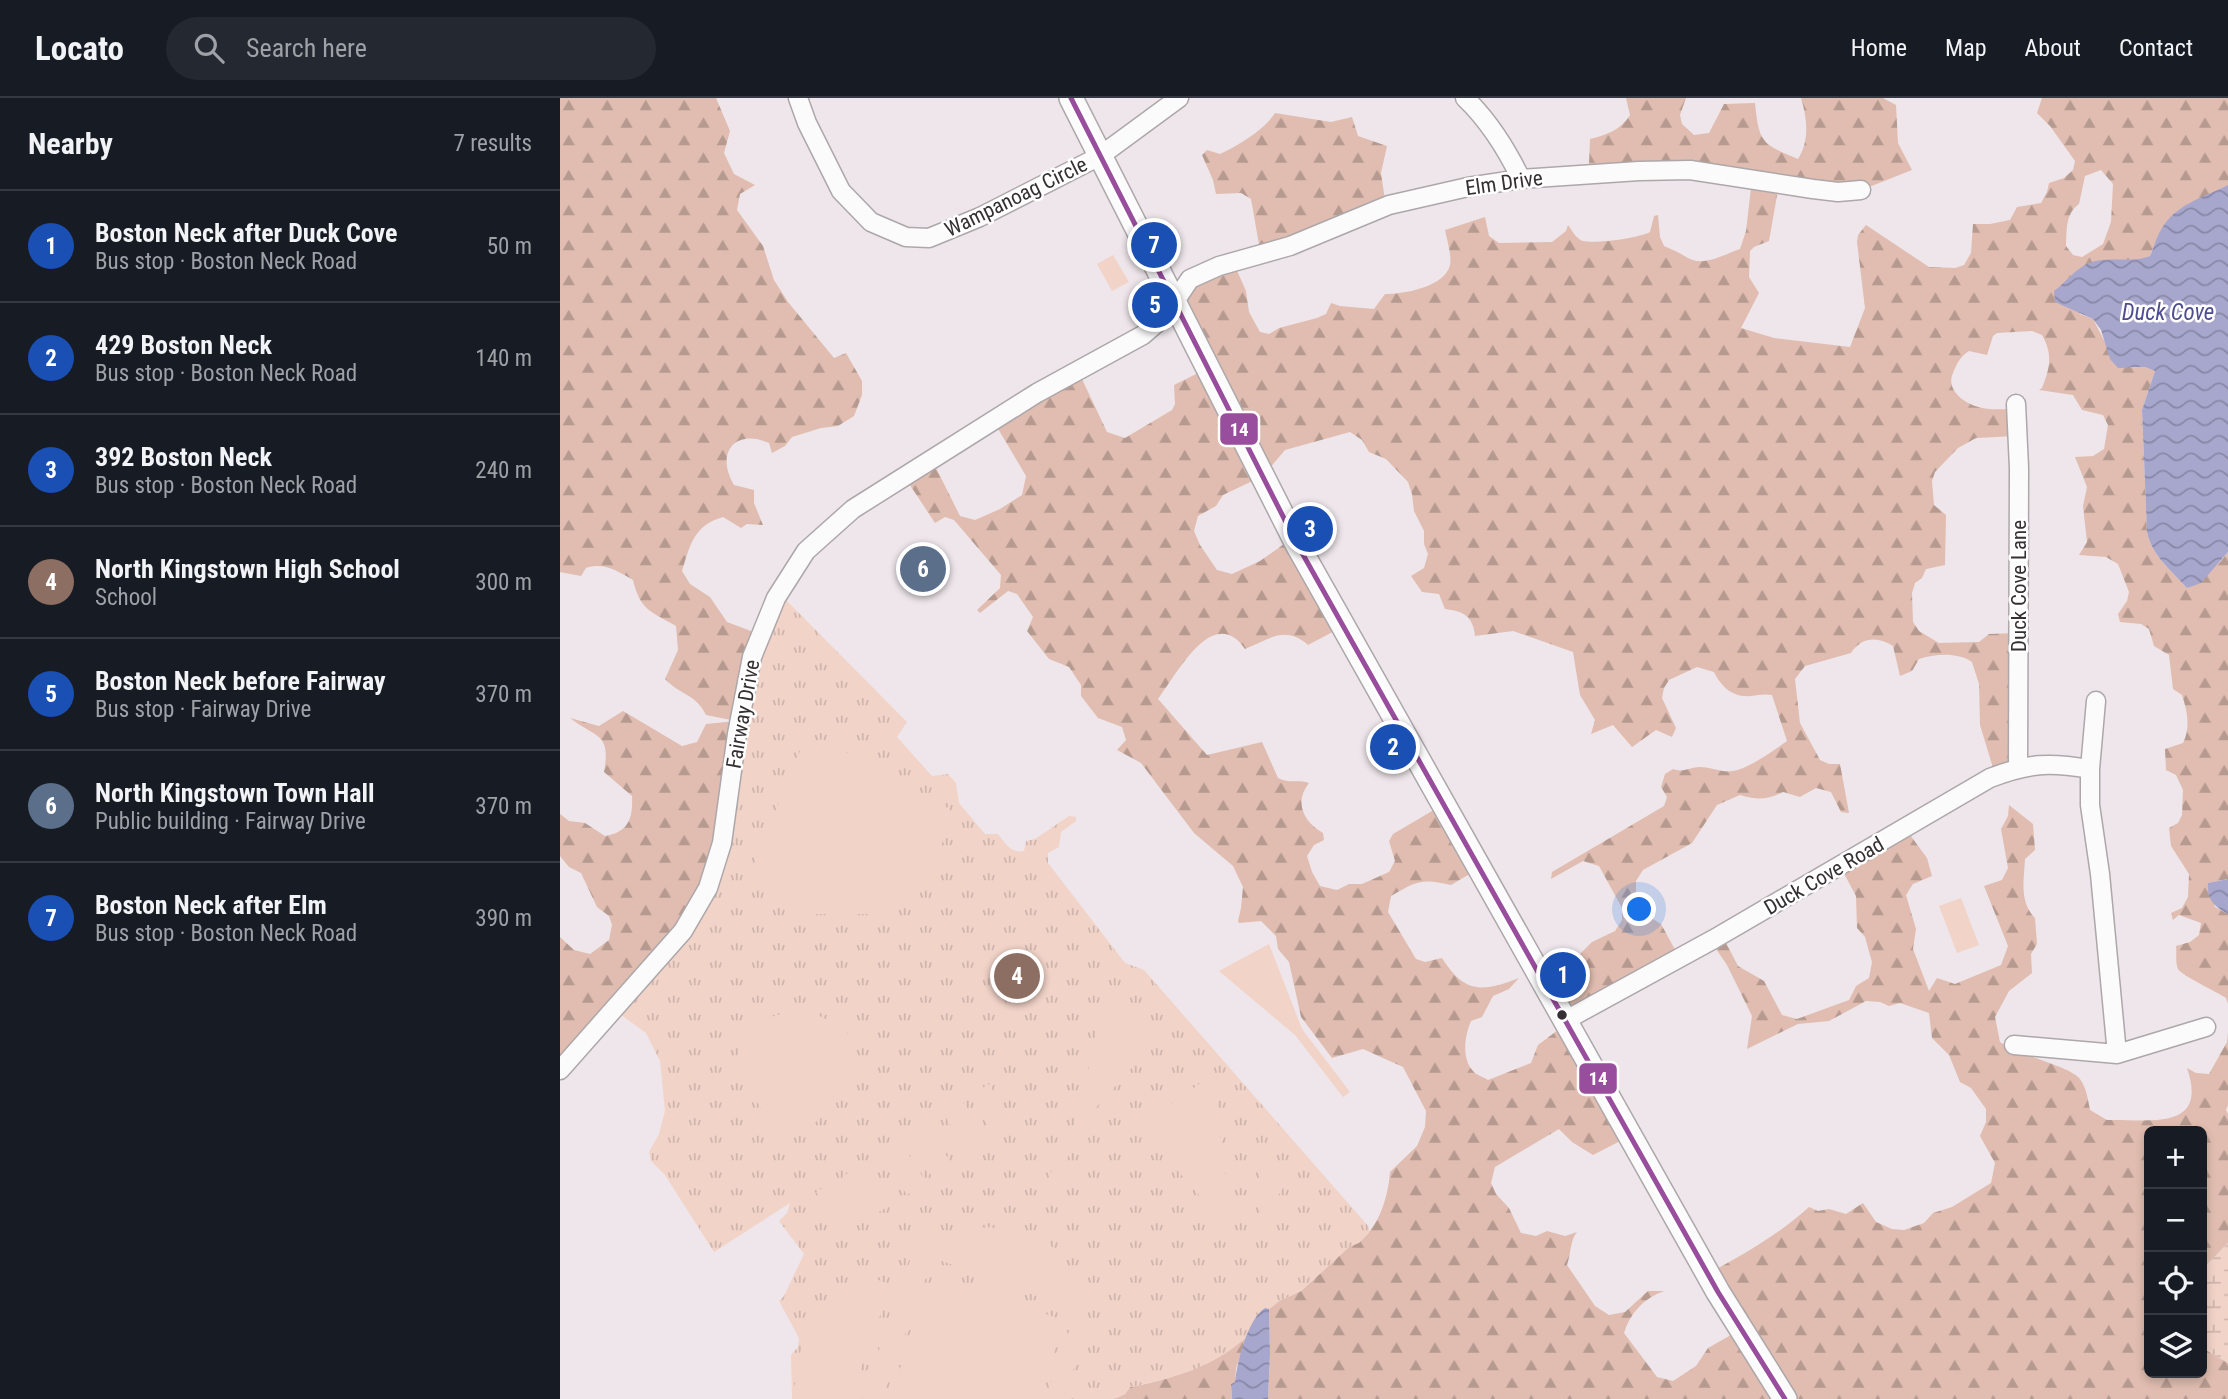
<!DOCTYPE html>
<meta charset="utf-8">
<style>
:root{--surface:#171b24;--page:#242831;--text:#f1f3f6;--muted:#9ea1a6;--line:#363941;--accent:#d93025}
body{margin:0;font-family:"Roboto Condensed",sans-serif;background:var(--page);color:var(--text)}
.controls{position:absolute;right:21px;bottom:21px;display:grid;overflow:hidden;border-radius:10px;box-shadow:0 4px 10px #0003}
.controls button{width:63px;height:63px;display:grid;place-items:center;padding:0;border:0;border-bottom:2px solid var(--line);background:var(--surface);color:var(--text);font:35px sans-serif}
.you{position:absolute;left:1080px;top:812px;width:24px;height:24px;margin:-18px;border:5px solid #fff;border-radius:50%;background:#1a73e8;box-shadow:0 0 0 10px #1a73e833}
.badge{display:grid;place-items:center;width:46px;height:46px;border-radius:50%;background:var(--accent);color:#fff;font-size:23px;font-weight:700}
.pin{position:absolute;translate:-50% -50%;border:4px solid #fff;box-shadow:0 2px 7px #0006}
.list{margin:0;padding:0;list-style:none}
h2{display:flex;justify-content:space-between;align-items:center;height:91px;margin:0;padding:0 28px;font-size:30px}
h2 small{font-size:23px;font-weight:400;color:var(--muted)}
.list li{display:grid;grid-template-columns:46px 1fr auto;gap:21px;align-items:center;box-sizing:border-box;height:112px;padding:0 28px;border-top:2px solid var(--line)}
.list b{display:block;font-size:26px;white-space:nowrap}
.list p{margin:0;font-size:23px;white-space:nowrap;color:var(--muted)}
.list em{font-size:23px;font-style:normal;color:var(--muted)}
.icon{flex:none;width:38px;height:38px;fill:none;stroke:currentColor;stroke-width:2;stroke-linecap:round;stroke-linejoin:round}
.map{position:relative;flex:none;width:1668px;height:1301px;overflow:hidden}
header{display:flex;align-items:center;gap:42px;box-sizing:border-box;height:98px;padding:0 35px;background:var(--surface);border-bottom:2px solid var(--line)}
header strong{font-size:33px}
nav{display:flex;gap:38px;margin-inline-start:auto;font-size:24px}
.search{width:490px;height:63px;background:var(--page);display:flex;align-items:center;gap:18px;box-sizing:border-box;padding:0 24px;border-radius:38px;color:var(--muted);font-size:26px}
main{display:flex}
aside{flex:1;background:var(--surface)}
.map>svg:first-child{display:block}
.forest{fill:url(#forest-firs);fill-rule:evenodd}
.wetland{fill:url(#wetland-marsh)}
.park{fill:url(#park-tufts)}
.pitch{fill:#f1d3c8}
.water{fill:url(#water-waves)}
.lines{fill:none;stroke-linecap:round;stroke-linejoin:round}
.minor-casing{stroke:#ada7aa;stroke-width:21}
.major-casing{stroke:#ada7aa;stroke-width:26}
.minor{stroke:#fcfbfc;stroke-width:18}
.major{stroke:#fcfbfc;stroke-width:23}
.bus-1-casing{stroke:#fff;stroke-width:10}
.bus-1{stroke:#994d9d;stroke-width:5}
.bus-dot{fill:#353033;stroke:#fff;stroke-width:2.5}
.labels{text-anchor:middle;stroke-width:5;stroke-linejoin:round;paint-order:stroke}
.street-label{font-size:21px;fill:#353033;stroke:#fff}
.water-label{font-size:23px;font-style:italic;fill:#4f4d91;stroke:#fff}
.line-badge{stroke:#fff;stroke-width:2.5}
.badge-label{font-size:19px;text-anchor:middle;font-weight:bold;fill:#fff}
</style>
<header>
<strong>Locato</strong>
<div class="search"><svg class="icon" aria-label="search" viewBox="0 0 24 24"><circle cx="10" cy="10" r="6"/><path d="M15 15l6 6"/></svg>Search here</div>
<nav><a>Home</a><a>Map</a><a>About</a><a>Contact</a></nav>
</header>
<main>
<aside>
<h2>Nearby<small>7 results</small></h2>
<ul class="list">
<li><span class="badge" style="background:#1a4fb4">1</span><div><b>Boston Neck after Duck Cove</b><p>Bus stop · Boston Neck Road</p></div><em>50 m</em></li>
<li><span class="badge" style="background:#1a4fb4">2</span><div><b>429 Boston Neck</b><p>Bus stop · Boston Neck Road</p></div><em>140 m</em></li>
<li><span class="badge" style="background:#1a4fb4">3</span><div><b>392 Boston Neck</b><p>Bus stop · Boston Neck Road</p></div><em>240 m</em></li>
<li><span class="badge" style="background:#8d6e63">4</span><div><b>North Kingstown High School</b><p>School</p></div><em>300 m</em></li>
<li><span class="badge" style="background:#1a4fb4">5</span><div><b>Boston Neck before Fairway</b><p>Bus stop · Fairway Drive</p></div><em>370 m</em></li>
<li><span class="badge" style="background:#5c6f8a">6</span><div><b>North Kingstown Town Hall</b><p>Public building · Fairway Drive</p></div><em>370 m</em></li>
<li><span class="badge" style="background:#1a4fb4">7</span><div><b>Boston Neck after Elm</b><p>Bus stop · Boston Neck Road</p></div><em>390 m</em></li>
</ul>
</aside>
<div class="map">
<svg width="1668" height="1301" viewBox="0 0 1668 1301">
<defs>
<pattern id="forest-firs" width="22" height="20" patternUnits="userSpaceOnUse" patternTransform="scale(1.75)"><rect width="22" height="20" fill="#e0bdb0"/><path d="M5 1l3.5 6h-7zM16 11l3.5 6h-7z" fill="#b69a90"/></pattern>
<pattern id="wetland-marsh" width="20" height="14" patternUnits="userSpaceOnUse" patternTransform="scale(1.75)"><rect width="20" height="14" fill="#f1d3c8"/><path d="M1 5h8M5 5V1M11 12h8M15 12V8" fill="none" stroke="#cfb5ac"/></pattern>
<pattern id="park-tufts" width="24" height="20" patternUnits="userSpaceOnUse" patternTransform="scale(1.75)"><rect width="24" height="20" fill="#f1d3c8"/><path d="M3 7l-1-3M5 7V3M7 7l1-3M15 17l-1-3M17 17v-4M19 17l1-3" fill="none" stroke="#cfb5ac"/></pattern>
<pattern id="water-waves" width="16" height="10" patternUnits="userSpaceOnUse" patternTransform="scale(1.75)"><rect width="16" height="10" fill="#a7a6cd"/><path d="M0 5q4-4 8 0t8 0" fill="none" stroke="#8988a7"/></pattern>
</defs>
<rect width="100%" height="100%" fill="#eee6ea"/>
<path class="forest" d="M0 0H156L170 33 164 55 174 76 195 87 180 96 177 112 203 148 214 182 228 204 274 260 286 255 302 283V297L294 318 278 328 261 330 232 339 225 348 212 355 209 345C175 330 155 355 174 387L194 392V405L203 427 187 426 181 430 163 419C134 427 130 447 122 473L130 486 150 499 167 524 199 536 163 735 140 802 0 969V839L14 852 30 856 49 842 52 827 49 818 37 809 21 775 9 769 0 758V716L9 723 25 725 45 738C69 734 73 720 72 698L44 674C51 634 37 641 10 620L39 628 63 613 122 648 137 644 146 626 176 623 146 617C136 596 120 597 105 581L118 552 116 528C90 513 80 512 73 482 57 473 44 464 26 470L21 478 0 474Z
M1066 0H1126L1120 17 1122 26 1134 37 1149 35 1164 6 1195 5C1199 45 1202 46 1238 61 1250 42 1247 20 1241 0H1323L1336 7 1338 45 1352 72 1294 95 1218 92 1209 143 1194 149 1190 153 1189 179 1199 195 1181 230 1214 240 1290 249 1305 210 1297 144 1298 137 1306 127 1369 169 1395 170 1404 167 1411 155 1413 126H1430L1450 122 1457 109 1481 105 1487 94 1489 85 1504 80 1513 72 1515 63 1490 28 1477 15 1482 0H1668V87C1622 112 1612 104 1590 158 1559 172 1536 149 1505 185L1520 216 1533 221 1546 246 1571 270 1585 269 1595 273 1582 312 1587 434C1592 458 1611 472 1627 490L1661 463 1668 454V781L1648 785 1655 809 1668 816V906L1666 900C1657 894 1621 877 1618 871 1615 865 1617 854 1616 848L1630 844 1639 837 1641 825 1619 817 1613 822 1611 815 1622 810 1628 799 1629 776 1611 748 1609 730 1618 725 1622 717 1623 692 1616 677 1606 672 1605 651 1623 645C1631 629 1627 612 1622 597L1613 591 1609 557 1594 548 1589 531 1581 526 1560 524 1558 516 1567 503 1569 494 1558 466 1546 459 1519 457 1527 444 1523 408 1527 389 1515 359 1533 358 1544 351 1548 327 1543 317 1522 312 1513 297 1479 292 1482 290C1490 270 1493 256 1482 237L1472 233 1437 235 1433 238 1427 257 1409 253C1400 259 1397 265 1393 275 1385 293 1406 307 1422 310 1431 312 1441 311 1450 311L1456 338 1416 340 1398 350 1375 374 1372 383 1374 407 1386 417 1385 467 1366 471 1362 480 1355 485 1352 495 1353 524 1359 533 1379 545 1419 544 1429 536 1457 535 1458 665 1434 673 1420 627 1419 586 1412 564C1397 554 1375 556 1359 561L1352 573 1340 578 1333 548C1318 538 1301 539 1291 555L1245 568 1235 581 1240 625 1260 662 1269 666H1280L1289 715 1281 714 1271 694 1256 690 1240 699 1223 694C1207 702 1197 702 1180 697L1157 707 1132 745 1083 772 1076 783V795L1088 818 1101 826 1118 857 1010 919 983 878 1014 862 1032 844 1055 833 1062 822V810L1039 768 1023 763 991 781 992 774 1104 708 1107 699 1101 689 1105 676 1113 671C1124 675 1130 669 1140 669 1152 669 1162 675 1173 673 1190 670 1213 653 1227 643L1212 597C1202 595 1193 599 1183 598 1168 596 1160 586 1154 574L1137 569 1109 582 1104 590 1102 600 1116 630 1112 639 1096 632 1072 649 1053 627 1031 636 1035 622 1020 597 1013 554 953 533 915 538C913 518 903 513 885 511L879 496 862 494 851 478 864 470 868 456 864 446V433L854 413 852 396 848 384 826 361 809 354 802 342 790 334 725 352 703 378 663 397 656 408 638 418 634 433 640 447 657 472 672 476 700 463 731 441 782 529 748 547C725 527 710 541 685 551 653 505 617 576 598 601L647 657 702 644 718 680C729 686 738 681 749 685 734 704 743 724 763 735L764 742 754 747 747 758 752 774 760 788 777 792 789 786H802L829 774 835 763 829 743 833 736 884 706 920 770 891 787C861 780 857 783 831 798L828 814 856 861 865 864 882 860C904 895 922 895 959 880L949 891 933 898 922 919 911 923C905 937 901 960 913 973 916 977 924 979 928 982L971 965 978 947 1006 926 1068 1039 1033 1057 1012 1044 999 1031 935 1069 931 1085 936 1096 949 1110 961 1135 976 1138 987 1133 1005 1138 1017 1134C1010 1142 1011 1156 1007 1167L1035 1208 1049 1217 1065 1214 1088 1193H1104C1084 1200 1070 1215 1064 1235L1097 1279 1113 1283 1136 1268 1148 1250 1178 1233 1149 1175C1182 1158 1222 1134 1249 1109L1258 1113 1269 1111 1286 1116 1303 1105 1316 1124 1332 1131 1344 1132 1364 1125 1373 1115 1392 1109 1431 1085 1435 1065 1420 1038 1426 1024V1011L1411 990 1400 984 1389 957 1372 940 1369 915 1340 905 1329 908 1320 904 1306 903 1269 923 1238 926 1187 951 1192 918 1167 867 1152 845 1162 837 1178 868 1204 883 1222 917 1237 921 1289 902 1296 888 1309 880 1312 864 1305 839 1297 830 1296 798 1281 770 1345 730 1367 760 1372 778 1353 786 1346 797 1356 831 1353 851 1369 893 1377 880 1395 886 1441 867 1448 848 1424 788 1442 782 1448 770 1441 731 1448 718 1449 707 1473 726 1475 752 1465 761C1464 782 1459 804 1475 820L1477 846 1471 856 1472 875 1449 893 1435 919 1440 944C1459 958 1510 968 1520 981 1526 989 1528 1001 1530 1012L1547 1022C1589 1021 1649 1034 1627 970L1636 975 1649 976 1667 944 1668 934V1007L1666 1012 1668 1016V1145L1642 1172V1033H1589V1275H1642V1244L1643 1250 1668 1265V1301H708L710 1256 709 1211 719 1203 741 1193 789 1149C817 1138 828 1101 830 1074L857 1048 865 1029 866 1013 843 969 803 951 772 960 741 919 729 864 718 851 716 838 701 823 679 825 678 823 681 810 683 789 673 768 634 735 581 665 557 652 566 642 562 629 538 620 521 598V587L509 569 489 561 467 533 473 519 457 496 448 493 420 515 417 512 440 490 441 477 394 422 385 419 375 425 344 378 372 362 400 418 415 422 440 411 462 397 466 378 437 329V324L521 279 547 334 565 340 612 312 615 306 614 287 644 272 611 198 675 168 686 193 689 214 700 234 709 236 719 230 757 220 766 216 771 205 780 208 814 211 825 196C844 196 885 189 890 167 892 158 887 142 885 132L925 119 929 138 939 145 992 144 1006 133 1008 127C1012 132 1016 141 1023 143 1036 146 1079 140 1090 134L1094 118 1098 117 1100 139 1104 148C1114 152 1121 156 1130 161 1146 168 1165 156 1180 151L1186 133 1191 90 1132 77 1032 78 1029 66 1030 41C1046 37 1061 32 1070 17ZM1541 72 1553 86 1551 124 1543 146 1522 159 1513 157 1506 148C1507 132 1505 116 1519 106L1525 78Z
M715 15 771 24 792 19 798 38 827 48 821 75 826 109 701 158 691 101 681 95 656 96 653 82 642 57 647 52 660 56C679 47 704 32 715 15Z
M686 1240 676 1270 675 1284 671 1286 672 1301H554L565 1296 570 1289C616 1281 647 1267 686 1240Z"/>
<path class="wetland" d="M1668 1145V1265L1643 1250 1642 1244V1172Z"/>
<path class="park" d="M218 494 347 624 337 639 372 678 388 676 396 685 399 705 425 736H438C445 745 451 756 464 753L466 743 475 741 509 718 516 719V723L501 734 499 749 488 755V765L565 865 584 872 809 1129V1135L799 1145 789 1149 741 1193 719 1203 709 1211 705 1210C693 1218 693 1232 684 1241 654 1269 609 1282 570 1289L565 1296 554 1301H232L231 1257 238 1249 239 1240 219 1203 224 1198 244 1156 219 1123 227 1115 230 1105 154 1154 105 1077 91 1063 89 1054 99 1036 105 1013 100 963 86 935 57 914 148 785 177 627Z"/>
<path class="pitch" d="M553 157 569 184 552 193 537 166Z
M262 641 390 711 377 768 323 816H248L193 768 243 646Z
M1401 800 1419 847 1397 855 1379 808Z
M709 846 742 931 790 994 783 999 735 937 659 873Z
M543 905 603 935 526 1021 493 1090 485 1087 518 1018Z
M241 909 286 931 303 979 241 1038H222L171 969 194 925Z
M653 976 671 1123 676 1135 671 1138 665 1126 579 1029Z
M429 986 455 1028 436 1041 409 998Z
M402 1003 429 1045 409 1057 383 1015Z
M366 1025 393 1068 373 1080 346 1038Z
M340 1042 366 1084 347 1097 320 1055Z
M302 1066 329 1108 309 1120 283 1078Z
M700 1067 732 1076 705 1118 704 1126 698 1124 699 1117H701Z
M276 1082 303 1124 283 1136 256 1094Z
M362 1128 394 1138 411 1132 427 1129 471 1135 487 1144 498 1155 514 1180 524 1213V1243L502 1301H485L509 1233V1210L382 1163 364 1183 322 1301H302Z
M374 1175 505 1223 477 1301H329Z
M306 1177 331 1187 290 1301H233L239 1256 276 1184 293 1195Z"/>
<path class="water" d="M1668 87V454L1641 485 1627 490C1611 472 1592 458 1587 434L1582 312 1595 273 1585 269 1558 270 1550 261 1541 232 1533 221 1495 204 1494 193C1506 184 1515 171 1529 165 1548 157 1571 166 1590 158 1594 149 1596 140 1601 132 1615 106 1643 100 1668 87Z
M1668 781V816C1654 809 1647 802 1648 785Z
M705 1210 709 1211 710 1256 708 1301H672L671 1286 675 1284C677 1264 687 1222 705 1210Z"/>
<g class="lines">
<g class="minor-casing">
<path id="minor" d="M238 0 247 25 281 93 311 124 346 139 369 140 420 119 540 58 619 0
M905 0C929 23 947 52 961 81
M1456 306 1459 370 1458 669
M1536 603 1530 671V707L1540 776 1557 956
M1006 922 1154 841 1430 680C1469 665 1489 664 1530 671
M1454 947 1557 956 1646 929
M0 972 123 833 148 790 162 745 177 636 192 559 216 500 246 453 293 411 477 295 583 237 605 218 630 181 659 168 730 148 829 107 908 89 961 81 1079 73 1130 72 1253 91 1278 94 1301 92"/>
</g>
<g class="major-casing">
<path id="major" d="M511 0 737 446 1158 1194 1225 1301"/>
</g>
<use href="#minor" class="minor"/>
<use href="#major" class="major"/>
<g class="bus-1-casing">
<path id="bus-1" d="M511 0 737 446 1158 1194 1225 1301"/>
</g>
<use href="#bus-1" class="bus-1"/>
</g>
<circle class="bus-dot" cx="1002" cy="917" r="6"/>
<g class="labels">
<g class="street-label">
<text transform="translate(944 85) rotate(-8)" y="7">Elm Drive</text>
<text transform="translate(456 99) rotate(-26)" y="7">Wampanoag Circle</text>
<text transform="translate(1459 488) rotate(-90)" y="7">Duck Cove Lane</text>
<text transform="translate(183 616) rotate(-80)" y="7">Fairway Drive</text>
<text transform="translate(1264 778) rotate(-30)" y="7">Duck Cove Road</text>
</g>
<g class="water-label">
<text x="1608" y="222">Duck Cove</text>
</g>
</g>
<g class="line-badge">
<rect x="659" y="314" width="40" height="34" rx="7" fill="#994d9d"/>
<rect x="1018" y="964" width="40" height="33" rx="7" fill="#994d9d"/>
</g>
<g class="badge-label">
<text x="679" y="338">14</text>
<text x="1038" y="987">14</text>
</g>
</svg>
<div class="controls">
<button>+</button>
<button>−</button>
<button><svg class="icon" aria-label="locate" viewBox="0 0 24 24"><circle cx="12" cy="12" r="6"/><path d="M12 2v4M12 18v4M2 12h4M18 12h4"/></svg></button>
<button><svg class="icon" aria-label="layers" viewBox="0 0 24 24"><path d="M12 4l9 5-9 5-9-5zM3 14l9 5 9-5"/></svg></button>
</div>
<div class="you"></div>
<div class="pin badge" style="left:1003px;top:877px;background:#1a4fb4">1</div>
<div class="pin badge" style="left:833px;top:649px;background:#1a4fb4">2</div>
<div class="pin badge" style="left:750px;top:431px;background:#1a4fb4">3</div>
<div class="pin badge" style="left:457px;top:878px;background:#8d6e63">4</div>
<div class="pin badge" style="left:595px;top:207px;background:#1a4fb4">5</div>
<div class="pin badge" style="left:363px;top:471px;background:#5c6f8a">6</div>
<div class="pin badge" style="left:594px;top:147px;background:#1a4fb4">7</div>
</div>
</main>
